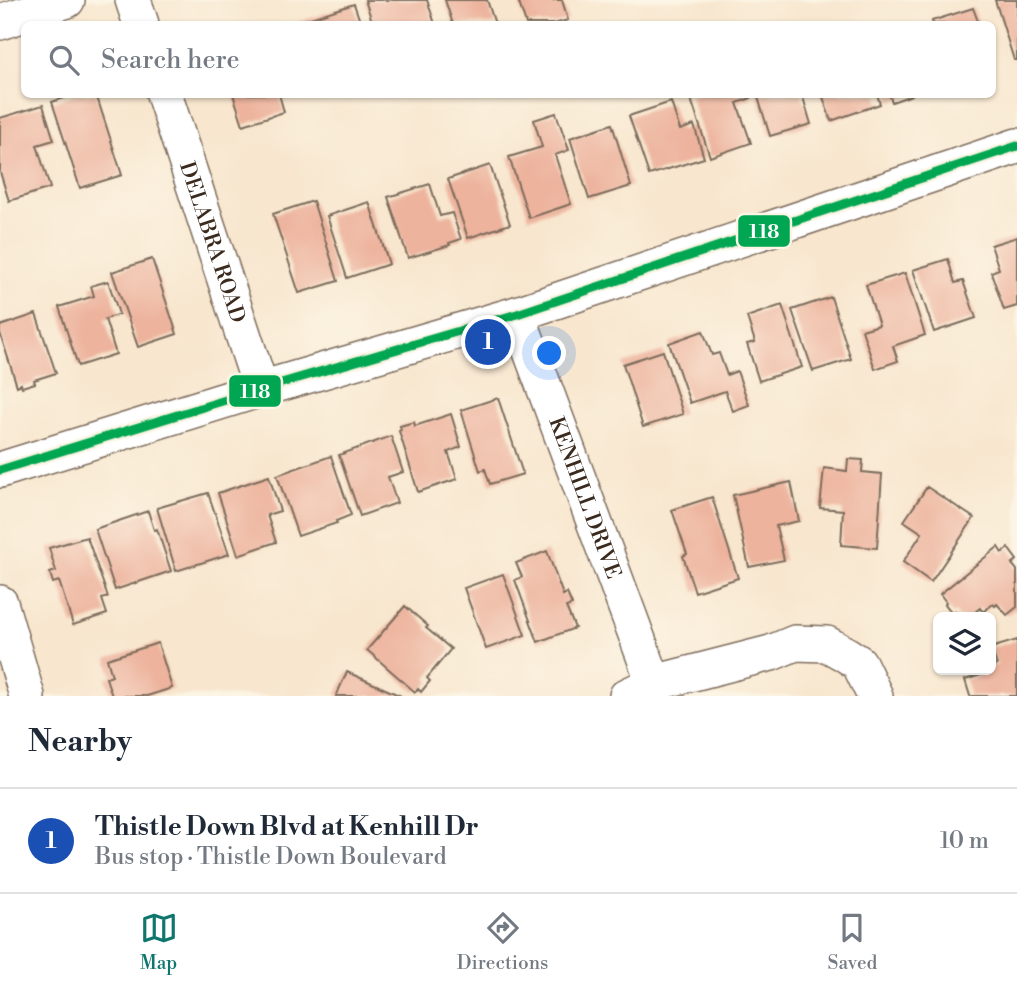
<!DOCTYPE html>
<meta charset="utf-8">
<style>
:root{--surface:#fff;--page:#f6f6f7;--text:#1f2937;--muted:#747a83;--line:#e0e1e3;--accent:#0f766e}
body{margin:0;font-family:"Libre Bodoni",serif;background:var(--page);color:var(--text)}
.controls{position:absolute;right:21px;bottom:21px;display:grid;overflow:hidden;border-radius:10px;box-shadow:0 2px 5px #0004}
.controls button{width:63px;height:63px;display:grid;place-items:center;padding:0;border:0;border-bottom:2px solid var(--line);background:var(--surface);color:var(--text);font:35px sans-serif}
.you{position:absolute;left:550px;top:354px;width:24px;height:24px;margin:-18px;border:5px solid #fff;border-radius:50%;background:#1a73e8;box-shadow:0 0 0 10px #1a73e833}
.badge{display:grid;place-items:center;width:46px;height:46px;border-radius:50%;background:var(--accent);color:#fff;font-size:23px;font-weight:700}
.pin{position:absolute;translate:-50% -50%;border:4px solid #fff;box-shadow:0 2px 7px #0006}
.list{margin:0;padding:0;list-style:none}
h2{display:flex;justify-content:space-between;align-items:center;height:91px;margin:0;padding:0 28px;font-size:30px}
h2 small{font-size:23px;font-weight:400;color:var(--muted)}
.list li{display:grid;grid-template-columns:46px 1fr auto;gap:21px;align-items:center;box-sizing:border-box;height:105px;padding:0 28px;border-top:2px solid var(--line)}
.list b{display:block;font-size:26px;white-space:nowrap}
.list p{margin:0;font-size:23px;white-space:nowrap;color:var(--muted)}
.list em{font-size:23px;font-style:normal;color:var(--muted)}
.icon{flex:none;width:38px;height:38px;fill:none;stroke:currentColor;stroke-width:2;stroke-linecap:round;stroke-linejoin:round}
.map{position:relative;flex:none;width:1017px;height:696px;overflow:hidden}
.search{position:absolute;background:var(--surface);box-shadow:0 2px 5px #0004;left:21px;right:21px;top:21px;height:77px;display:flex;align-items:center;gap:18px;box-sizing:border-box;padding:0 24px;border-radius:10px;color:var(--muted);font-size:26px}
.sheet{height:196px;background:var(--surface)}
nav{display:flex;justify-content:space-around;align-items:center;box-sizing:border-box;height:98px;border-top:2px solid var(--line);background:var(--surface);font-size:19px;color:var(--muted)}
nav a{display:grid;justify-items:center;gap:4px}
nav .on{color:var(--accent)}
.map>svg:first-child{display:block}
.building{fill:#edb39d}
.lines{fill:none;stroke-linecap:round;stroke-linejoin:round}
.minor-casing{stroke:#7d6c5c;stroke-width:38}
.minor{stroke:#fff;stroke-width:35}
.bus-1-casing{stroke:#fcf5e5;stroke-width:14}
.bus-1{stroke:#00a651;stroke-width:9}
.labels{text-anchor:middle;stroke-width:5;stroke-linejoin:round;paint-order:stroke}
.street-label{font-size:21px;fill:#3b2a1e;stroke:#fcf5e5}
.line-badge{stroke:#fcf5e5;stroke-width:2.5}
.badge-label{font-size:19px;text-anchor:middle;font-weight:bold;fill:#fff}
</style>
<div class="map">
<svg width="1017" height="696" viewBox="0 0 1017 696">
<rect width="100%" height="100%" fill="#fcf5e5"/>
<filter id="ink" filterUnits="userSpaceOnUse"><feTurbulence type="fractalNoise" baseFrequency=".0143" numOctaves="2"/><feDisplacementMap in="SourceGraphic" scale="14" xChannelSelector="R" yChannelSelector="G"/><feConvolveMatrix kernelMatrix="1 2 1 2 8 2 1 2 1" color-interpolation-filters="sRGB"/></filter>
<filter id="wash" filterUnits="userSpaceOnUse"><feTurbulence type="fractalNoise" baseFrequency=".00686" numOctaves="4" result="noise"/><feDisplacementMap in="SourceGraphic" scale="28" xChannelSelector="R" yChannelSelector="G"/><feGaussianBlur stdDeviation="1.57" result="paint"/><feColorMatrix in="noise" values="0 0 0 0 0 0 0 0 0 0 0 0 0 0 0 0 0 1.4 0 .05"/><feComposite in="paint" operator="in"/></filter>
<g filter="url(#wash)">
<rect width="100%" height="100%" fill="#f8e6ce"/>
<g id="blocks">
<path class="building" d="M365 0H427L435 24H373Z
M445 0H487L495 24H453Z
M518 0H562L568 20 554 24H526Z
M995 0H1017V60H1014Z
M354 4 361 24H299L298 22Z
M973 8 979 24H933L932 21Z
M76 94H96L122 175 80 188 52 102Z
M233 94H279L284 112 243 125Z
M694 94H750L751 98 737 103 751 143 710 157 690 96Z
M757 94H802L811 124 770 136Z
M822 94H877L880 104 831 121Z
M889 94H912V95L892 102Z
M671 102 680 130 694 125 704 158 649 175 629 116Z
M43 105 54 140 37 145 50 188 9 201 0 172V118Z
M556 113 569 150 555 155 571 204 529 218 509 157 542 147 534 120Z
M612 124 631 186 589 199 570 138Z
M490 165 510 224 468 238 448 179Z
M430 184 440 216 452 213 461 239 449 243 450 245 408 258 388 197Z
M313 201 338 281 299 293 273 214Z
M369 202 389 264 347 278 327 216Z
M1017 237V306L1004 310 991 272 999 269 991 245Z
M152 259 177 334 138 347 112 272Z
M948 259 955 283 963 281 976 318 934 332 913 270Z
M905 273 925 335 893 346 898 361 875 369 862 330 879 325 866 285Z
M108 281 119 314 105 319 116 354 78 366 59 307 94 296 91 286Z
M831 297 851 359 813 371 792 310Z
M782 305 802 367 759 381 747 344 755 342 747 317Z
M36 314 56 373 34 380 35 383 22 387 21 384 17 386 0 333V326Z
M703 331 712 355 719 353 727 375 737 371 749 405 733 411 725 391 690 403 669 343Z
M663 351 683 414 643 427 623 364Z
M498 398 523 474 490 484 485 469 480 471 461 410Z
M451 414 461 447 448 452 457 479 418 492 399 431 401 430 400 426 414 422 415 426Z
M391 436 403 472 388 477 397 503 360 516 339 455Z
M331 456 351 515 336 521 337 523 298 536 277 475Z
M848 459 863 460 862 472 882 474 877 548 841 545 843 510 820 508 824 468 847 471Z
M269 476 280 511 267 515 276 542 238 555 218 493Z
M791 482 799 521 776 526 784 560 749 567 733 495Z
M927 487 974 518 931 582 903 562 922 533 904 521Z
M208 493 229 554 176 571 157 508Z
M712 497 738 578 695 592 683 556 687 554 672 510Z
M148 511 154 530 157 529 171 571 115 590 95 529Z
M87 537 108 597 102 599 107 614 73 625 59 581 53 583 50 573 56 571 49 548Z
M998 547 1002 553 1008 548 1017 560 1012 564 1017 570V607L1007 615 997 604 995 606 993 604 983 612 980 608 969 617H959L955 612 953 614 945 604 946 602 940 594Z
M547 551 563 595 567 593 572 605 566 607 575 628 538 642 515 580 522 577 516 563Z
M503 574 525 635 486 649 464 588Z
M405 606 428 626 426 628 451 649 427 678 430 681 421 692 418 689 415 692 367 650Z
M1017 640V696H970L965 680 984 674 983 670H991V667L997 665 991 648Z
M158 643 172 688 147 696H112L106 678 112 676 107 659Z
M347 672 401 696H336Z"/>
</g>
</g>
<g filter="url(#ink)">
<use href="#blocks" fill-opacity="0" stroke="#7d6c5c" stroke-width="2"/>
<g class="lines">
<g class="minor-casing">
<g id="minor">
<path d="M133 0 141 24"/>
<path d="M0 22 67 0"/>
<path id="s1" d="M164 94 261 389"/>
<path id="s2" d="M517 314 654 683"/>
<path d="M0 470 261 389 517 314 1017 146"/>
<path d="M0 603 27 696"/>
<path d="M627 696 654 683 771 653 795 643 827 644 845 654 859 663 875 696"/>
</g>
</g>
<use href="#minor" class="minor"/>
<g class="bus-1-casing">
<path id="bus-1" d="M0 470 261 389 517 314 1017 146"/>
</g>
<use href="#bus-1" class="bus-1"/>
</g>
</g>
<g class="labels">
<g class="street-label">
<text dy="7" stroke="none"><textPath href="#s1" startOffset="156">DELABRA ROAD</textPath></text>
<text dy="7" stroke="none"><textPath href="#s2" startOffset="196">KENHILL DRIVE</textPath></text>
</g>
</g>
<g class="line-badge">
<rect x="737" y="214" width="54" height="34" rx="7" fill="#00a651"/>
<rect x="228" y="374" width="54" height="34" rx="7" fill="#00a651"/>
</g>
<g class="badge-label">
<text x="764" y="238">118</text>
<text x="255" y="398">118</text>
</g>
</svg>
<div class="controls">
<button><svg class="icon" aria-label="layers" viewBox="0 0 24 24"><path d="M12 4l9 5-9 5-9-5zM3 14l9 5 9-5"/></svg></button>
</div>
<div class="you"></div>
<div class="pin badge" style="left:488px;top:342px;background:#1a4fb4">1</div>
<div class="search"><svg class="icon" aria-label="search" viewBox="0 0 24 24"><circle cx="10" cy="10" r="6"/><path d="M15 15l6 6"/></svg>Search here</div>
</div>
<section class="sheet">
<h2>Nearby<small></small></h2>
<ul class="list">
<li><span class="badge" style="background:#1a4fb4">1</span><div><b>Thistle Down Blvd at Kenhill Dr</b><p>Bus stop · Thistle Down Boulevard</p></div><em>10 m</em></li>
</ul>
</section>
<nav>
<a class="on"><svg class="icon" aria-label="map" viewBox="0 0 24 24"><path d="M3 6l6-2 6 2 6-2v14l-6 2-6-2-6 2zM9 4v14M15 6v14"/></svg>Map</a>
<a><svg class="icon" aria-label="directions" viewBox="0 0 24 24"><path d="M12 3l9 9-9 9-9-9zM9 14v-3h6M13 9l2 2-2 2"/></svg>Directions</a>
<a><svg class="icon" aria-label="saved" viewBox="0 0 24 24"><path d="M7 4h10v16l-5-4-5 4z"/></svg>Saved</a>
</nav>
